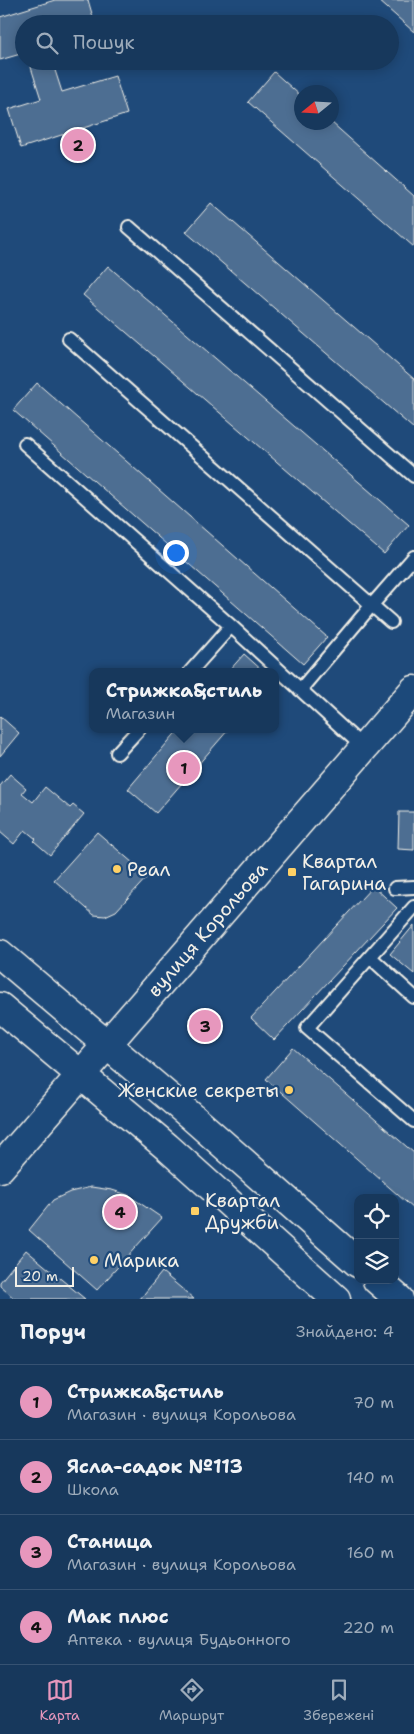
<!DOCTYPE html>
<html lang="uk">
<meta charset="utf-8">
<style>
:root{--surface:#17385c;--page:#244365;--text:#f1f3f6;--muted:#9eacbb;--line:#365272;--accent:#e797bd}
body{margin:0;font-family:"Shantell Sans",sans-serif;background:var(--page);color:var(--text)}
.controls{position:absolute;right:15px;bottom:15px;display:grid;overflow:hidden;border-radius:10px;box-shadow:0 2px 12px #0003}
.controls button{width:45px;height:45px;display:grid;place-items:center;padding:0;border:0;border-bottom:1px solid var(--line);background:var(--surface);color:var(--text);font:25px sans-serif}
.compass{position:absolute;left:294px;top:85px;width:45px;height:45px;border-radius:50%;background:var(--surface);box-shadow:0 2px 12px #0003;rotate:252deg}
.scale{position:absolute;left:15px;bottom:12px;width:59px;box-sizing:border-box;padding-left:5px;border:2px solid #f4f1e8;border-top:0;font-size:14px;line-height:18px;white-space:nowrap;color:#f4f1e8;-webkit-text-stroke:4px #1f4a7a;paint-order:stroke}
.you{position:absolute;left:175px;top:552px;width:18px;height:18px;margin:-12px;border:4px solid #fff;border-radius:50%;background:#1a73e8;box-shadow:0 0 0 8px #1a73e833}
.badge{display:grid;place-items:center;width:32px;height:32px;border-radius:50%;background:var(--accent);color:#111;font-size:16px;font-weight:700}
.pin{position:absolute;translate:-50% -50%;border:2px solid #fff;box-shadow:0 1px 5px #0006}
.popup{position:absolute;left:89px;top:668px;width:190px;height:65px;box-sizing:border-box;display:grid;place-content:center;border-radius:10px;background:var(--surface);filter:drop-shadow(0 1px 4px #0005);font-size:16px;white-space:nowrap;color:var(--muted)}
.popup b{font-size:19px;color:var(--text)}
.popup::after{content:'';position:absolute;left:50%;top:100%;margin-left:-10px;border:10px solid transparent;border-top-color:var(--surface)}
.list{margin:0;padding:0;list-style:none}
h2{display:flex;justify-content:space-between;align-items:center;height:65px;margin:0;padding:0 20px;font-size:21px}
h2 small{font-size:16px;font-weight:400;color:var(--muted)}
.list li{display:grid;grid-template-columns:32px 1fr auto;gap:15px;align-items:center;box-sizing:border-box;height:75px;padding:0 20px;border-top:1px solid var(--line)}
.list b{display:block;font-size:19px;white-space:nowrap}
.list p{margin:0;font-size:16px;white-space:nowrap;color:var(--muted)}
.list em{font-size:16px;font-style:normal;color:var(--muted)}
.icon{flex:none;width:28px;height:28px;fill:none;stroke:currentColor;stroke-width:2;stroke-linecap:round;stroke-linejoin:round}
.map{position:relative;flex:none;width:414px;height:1299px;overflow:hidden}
.search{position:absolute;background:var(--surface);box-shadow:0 2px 12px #0003;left:15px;right:15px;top:15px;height:55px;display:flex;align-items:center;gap:12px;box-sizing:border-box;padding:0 18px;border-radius:28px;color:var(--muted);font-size:19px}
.sheet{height:365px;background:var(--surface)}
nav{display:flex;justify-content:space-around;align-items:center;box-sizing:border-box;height:70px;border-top:1px solid var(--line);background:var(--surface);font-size:14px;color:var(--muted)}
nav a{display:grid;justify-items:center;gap:2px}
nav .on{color:var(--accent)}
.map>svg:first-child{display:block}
.building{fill:#4d6e92;stroke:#f4f1e8}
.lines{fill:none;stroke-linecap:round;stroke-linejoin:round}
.lane-casing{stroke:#f4f1e8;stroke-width:16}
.secondary-casing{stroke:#f4f1e8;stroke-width:31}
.lane{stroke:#1f4a7a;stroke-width:12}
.secondary{stroke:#1f4a7a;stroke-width:28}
.poi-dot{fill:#ffd166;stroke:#1f4a7a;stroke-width:2}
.labels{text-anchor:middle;stroke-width:4.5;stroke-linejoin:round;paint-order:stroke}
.poi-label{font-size:19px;fill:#f4f1e8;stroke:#1f4a7a;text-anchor:start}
.street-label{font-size:19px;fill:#f4f1e8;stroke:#1f4a7a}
</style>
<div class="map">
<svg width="414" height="1299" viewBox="0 0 414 1299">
<rect width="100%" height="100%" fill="#1f4a7a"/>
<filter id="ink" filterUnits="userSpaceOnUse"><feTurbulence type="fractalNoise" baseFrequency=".02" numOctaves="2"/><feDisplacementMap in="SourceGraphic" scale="10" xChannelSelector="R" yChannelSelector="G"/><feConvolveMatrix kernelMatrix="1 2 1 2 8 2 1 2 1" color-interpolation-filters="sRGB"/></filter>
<g filter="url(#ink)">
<path class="building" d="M55 0H88L95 24H24V53L0 60V17Z
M378 0H414V32Z
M29 61H52L62 92 115 76 127 114 21 148 9 109 41 99Z
M274 72 302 97V122H331L414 196V247L248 102Z
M211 203 414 379V429L186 232Z
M108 266 409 525 384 554 83 295Z
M37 383 327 637 303 664 13 410Z
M244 654 264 672H228Z
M0 716 19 733 0 756Z
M179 729H229L156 813 128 789Z
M10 774 26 788 22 793 33 802 45 787 70 808 73 805 84 814 50 855 34 841 36 839 25 830 14 844 0 832V786Z
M399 812H414V850L398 849Z
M97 832 148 876 116 911 105 916 94 915 54 880Z
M373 886 397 908 274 1040 251 1018Z
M414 925V974L390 954Z
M293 1048 414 1153V1209L266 1079Z
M91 1187 112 1190 128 1195 162 1218 97 1290 29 1230 53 1200 70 1192Z
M26 1250 85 1299H15L0 1286V1282Z
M162 1272 194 1299H140Z"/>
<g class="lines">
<g class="lane-casing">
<path id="lane" d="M129 227 414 476
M69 339 391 622
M25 444 231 626 190 672
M231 626 364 748
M300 690 371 606 414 557
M117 753 139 729
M395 888 414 887
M414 907 307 1028 414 1121
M370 957 414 997"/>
</g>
<g class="secondary-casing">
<path id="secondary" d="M0 954 191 1116 358 1263
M0 1007 167 1147 336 1299
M0 1168 414 690
M377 1280 399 1299"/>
</g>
<use href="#lane" class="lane"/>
<use href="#secondary" class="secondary"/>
</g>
</g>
<g class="poi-dot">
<circle cx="117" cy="869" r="5"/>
<rect x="287" y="867" width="10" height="10" rx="2.5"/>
<circle cx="289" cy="1090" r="5"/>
<rect x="190" y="1206" width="10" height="10" rx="2.5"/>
<circle cx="94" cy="1260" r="5"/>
</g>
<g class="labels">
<g class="poi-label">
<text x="302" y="868">Квартал<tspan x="302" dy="22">Гагарина</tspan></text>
<text x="127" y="876">Реал</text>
<text x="279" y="1097" text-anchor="end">Женские секреты</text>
<text x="205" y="1207">Квартал<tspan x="205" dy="22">Дружби</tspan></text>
<text x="104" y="1267">Марика</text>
</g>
<g class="street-label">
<text transform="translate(207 929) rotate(-49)" y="7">вулиця Корольова</text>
</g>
</g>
</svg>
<div class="controls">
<button><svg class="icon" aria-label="locate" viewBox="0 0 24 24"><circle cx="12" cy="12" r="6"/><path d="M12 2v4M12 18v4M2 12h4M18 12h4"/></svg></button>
<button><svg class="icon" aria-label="layers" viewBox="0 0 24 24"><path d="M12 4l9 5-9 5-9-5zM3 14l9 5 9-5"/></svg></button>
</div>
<svg class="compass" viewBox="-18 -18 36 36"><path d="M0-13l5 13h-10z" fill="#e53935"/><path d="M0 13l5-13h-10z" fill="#9eacbb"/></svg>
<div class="scale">20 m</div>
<div class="you"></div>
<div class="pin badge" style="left:184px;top:768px">1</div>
<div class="popup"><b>Стрижка&amp;стиль</b>Магазин</div>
<div class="pin badge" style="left:78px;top:145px">2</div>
<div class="pin badge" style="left:205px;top:1026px">3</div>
<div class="pin badge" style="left:120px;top:1212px">4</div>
<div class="search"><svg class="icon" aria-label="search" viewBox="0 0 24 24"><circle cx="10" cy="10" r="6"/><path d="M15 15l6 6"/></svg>Пошук</div>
</div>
<section class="sheet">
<h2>Поруч<small>Знайдено: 4</small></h2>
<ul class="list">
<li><span class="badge">1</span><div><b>Стрижка&amp;стиль</b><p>Магазин · вулиця Корольова</p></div><em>70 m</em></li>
<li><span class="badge">2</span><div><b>Ясла-садок №113</b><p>Школа</p></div><em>140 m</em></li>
<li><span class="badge">3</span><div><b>Станица</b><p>Магазин · вулиця Корольова</p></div><em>160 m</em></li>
<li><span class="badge">4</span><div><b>Мак плюс</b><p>Аптека · вулиця Будьонного</p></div><em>220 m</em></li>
</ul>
</section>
<nav>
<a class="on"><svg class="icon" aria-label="map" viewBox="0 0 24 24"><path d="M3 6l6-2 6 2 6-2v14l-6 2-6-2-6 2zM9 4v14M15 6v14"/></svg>Карта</a>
<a><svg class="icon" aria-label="directions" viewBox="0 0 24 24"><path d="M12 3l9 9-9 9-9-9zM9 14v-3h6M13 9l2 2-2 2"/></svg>Маршрут</a>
<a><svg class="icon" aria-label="saved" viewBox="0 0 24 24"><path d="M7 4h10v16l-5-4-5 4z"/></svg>Збережені</a>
</nav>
